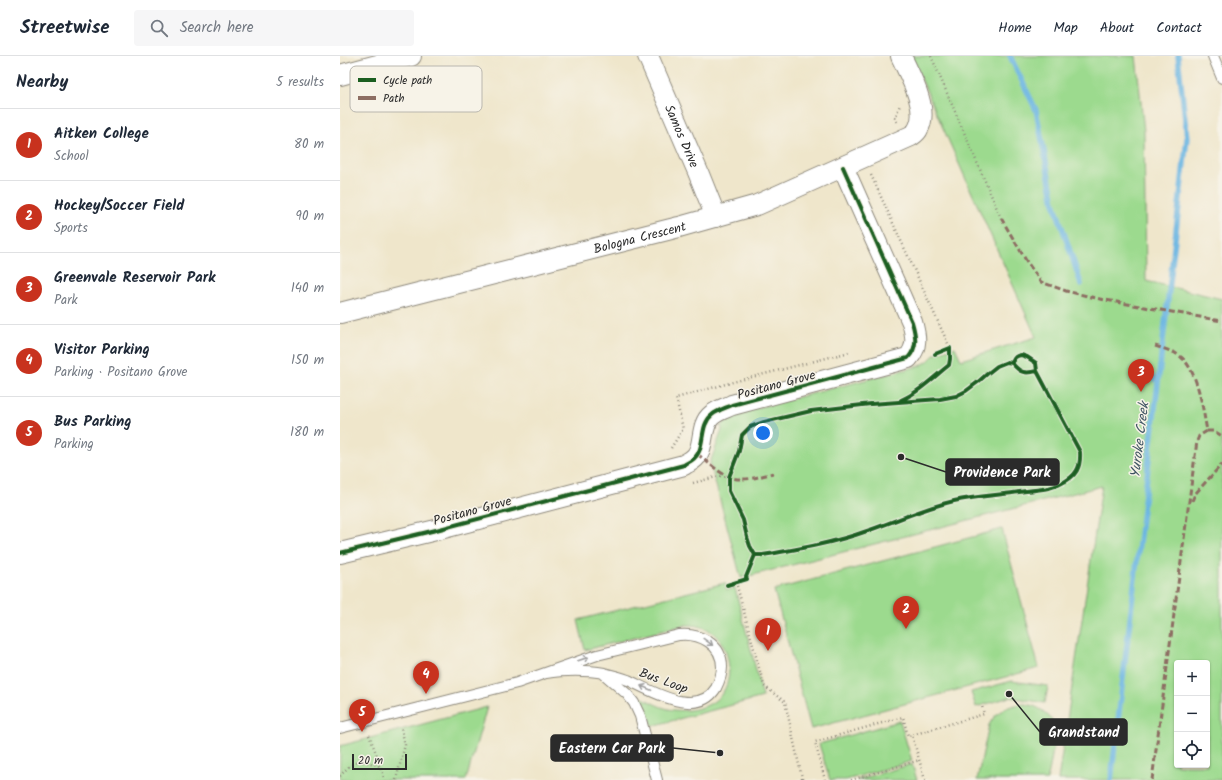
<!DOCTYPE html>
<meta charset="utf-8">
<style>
:root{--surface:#fff;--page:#f6f6f7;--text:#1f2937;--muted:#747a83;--line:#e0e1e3;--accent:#c8321e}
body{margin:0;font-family:Kalam,sans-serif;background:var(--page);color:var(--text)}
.controls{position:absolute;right:12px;bottom:12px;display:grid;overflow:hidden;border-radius:4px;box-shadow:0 1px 3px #0004}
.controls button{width:36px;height:36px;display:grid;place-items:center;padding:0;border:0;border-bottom:1px solid var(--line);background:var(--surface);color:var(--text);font:20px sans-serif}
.scale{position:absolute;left:12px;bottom:10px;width:55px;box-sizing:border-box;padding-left:4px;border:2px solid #2b2b2b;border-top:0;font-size:11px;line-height:14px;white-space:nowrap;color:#2b2b2b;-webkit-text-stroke:3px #f7f3e8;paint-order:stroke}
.you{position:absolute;left:423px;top:377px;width:14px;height:14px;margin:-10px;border:3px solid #fff;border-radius:50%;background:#1a73e8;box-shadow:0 0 0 6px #1a73e833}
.badge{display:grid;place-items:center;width:26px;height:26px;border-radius:50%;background:var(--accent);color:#fff;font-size:13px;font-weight:700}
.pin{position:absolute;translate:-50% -33px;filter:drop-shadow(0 1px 2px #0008)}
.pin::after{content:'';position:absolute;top:21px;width:14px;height:12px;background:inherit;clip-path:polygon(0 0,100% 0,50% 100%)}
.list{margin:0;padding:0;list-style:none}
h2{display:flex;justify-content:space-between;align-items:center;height:52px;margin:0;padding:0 16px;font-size:17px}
h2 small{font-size:13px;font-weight:400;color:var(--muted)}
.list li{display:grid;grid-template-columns:26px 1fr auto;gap:12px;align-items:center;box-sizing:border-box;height:72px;padding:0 16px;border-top:1px solid var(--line)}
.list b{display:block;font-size:15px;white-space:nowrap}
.list p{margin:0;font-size:13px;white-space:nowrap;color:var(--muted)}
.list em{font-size:13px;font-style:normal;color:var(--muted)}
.icon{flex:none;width:22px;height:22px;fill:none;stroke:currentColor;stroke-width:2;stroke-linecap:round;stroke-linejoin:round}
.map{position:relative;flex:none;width:882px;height:724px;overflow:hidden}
header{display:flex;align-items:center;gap:24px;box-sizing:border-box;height:56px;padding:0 20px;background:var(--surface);border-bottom:1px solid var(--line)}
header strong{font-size:19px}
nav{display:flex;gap:22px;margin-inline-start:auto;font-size:14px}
.search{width:280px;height:36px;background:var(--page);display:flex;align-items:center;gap:10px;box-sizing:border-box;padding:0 14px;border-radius:4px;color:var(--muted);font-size:15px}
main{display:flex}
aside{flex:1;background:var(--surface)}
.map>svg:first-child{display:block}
.green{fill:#9cda8e;stroke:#64825c;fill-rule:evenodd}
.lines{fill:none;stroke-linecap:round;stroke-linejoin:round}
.stream{stroke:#69b5e2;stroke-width:5.5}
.lane-casing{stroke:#8d887b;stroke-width:12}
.street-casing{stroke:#8d887b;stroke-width:22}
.path{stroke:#8d887b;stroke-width:2.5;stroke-dasharray:1 3;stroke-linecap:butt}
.lane{stroke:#fff;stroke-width:10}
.street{stroke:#fff;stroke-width:20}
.quiet{stroke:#8d6e63;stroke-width:3;stroke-dasharray:6 3;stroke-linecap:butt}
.cycleway-casing{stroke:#f7f3e8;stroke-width:6}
.cycleway{stroke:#1b5e20;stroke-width:4}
.oneway{stroke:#a0a0a0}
.labels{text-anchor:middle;stroke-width:3;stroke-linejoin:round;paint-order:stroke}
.street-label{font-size:13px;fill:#2b2b2b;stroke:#f7f3e8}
.water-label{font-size:14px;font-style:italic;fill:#3e5462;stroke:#f7f3e8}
.key{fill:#f7f3e8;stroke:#bab7af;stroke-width:1}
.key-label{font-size:11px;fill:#2b2b2b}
.leader{fill:none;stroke:#2b2b2b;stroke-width:1.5}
.callout-dot{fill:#2b2b2b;stroke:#f7f3e8;stroke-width:1.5}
.callout{fill:#2b2b2b;stroke:#2b2b2b;stroke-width:1.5}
.callout-label{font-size:14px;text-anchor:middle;font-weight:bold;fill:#fff}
</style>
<header>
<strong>Streetwise</strong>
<div class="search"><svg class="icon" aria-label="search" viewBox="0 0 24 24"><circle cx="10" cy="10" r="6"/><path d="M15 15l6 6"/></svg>Search here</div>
<nav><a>Home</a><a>Map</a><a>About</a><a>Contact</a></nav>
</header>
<main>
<aside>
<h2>Nearby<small>5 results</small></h2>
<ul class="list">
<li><span class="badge">1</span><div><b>Aitken College</b><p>School</p></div><em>80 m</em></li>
<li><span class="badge">2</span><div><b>Hockey/Soccer Field</b><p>Sports</p></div><em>90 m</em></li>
<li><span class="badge">3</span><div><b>Greenvale Reservoir Park</b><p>Park</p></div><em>140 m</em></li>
<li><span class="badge">4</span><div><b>Visitor Parking</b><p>Parking · Positano Grove</p></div><em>150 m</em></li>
<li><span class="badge">5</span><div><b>Bus Parking</b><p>Parking</p></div><em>180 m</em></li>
</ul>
</aside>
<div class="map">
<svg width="882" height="724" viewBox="0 0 882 724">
<rect width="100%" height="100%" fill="#f7f3e8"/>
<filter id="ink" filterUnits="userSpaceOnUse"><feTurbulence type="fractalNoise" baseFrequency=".025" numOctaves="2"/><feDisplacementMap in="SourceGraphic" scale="8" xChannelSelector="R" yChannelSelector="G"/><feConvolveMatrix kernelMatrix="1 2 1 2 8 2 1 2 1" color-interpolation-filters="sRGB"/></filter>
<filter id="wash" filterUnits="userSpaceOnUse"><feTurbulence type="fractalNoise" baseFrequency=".012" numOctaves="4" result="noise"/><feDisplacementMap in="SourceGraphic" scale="16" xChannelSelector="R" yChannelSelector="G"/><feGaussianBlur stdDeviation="0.9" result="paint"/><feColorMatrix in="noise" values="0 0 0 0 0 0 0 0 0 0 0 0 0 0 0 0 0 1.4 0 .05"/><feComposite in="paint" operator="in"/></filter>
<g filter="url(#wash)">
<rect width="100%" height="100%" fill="#efe6cb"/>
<path class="green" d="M571 0H796L804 75 806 225 882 243V724H718L762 430 401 522 370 407 382 374 381 370 389 363 401 356 579 310 587 306 595 298 615 291 621 304 696 281ZM837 607H867V709H837Z
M662 473 699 612 471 673 434 534Z
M385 527 387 534 395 532 423 641 312 670 306 651 300 643 303 642C311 646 319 651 328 653 347 657 372 653 383 636 394 619 389 590 373 577 365 570 355 569 345 569L245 594 238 564Z
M672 625 708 630 705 647 670 641 636 651 631 636Z
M684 648C692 649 698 651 704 656 720 668 716 682 712 699 711 707 709 716 707 724H637L649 669C656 655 668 649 684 648Z
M147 651 126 724H0V690Z
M560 665 572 705 506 724H490L479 688Z
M572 708 577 724H517Z"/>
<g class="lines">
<path class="stream" d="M670 0 696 54 714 147 741 228
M806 318 818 324
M771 724 847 82 838 0"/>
</g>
</g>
<g filter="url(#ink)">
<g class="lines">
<g class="lane-casing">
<path id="lane" d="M873 0 882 22
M264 618 287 638 294 647 300 660 317 724
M0 672 177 627 257 599 339 579C360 577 382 588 382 611 382 619 379 626 376 632 357 663 312 635 288 624 280 621 272 619 264 617 248 614 223 614 206 617"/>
</g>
<g class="street-casing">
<g id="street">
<path id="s1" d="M308 0 358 116 376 161"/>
<path d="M0 19 71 0"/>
<path id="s2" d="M0 257 339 171 417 149 571 80C574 78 577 76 578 73 590 54 569 18 561 0"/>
<path d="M0 497 96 474 344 409C346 407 350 406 352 404 367 394 358 370 372 359 378 354 386 352 392 349L568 302C578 291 576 280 572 266L503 111"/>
</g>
</g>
<path class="path" d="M591 0 661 162
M557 66 555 62 560 49
M531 119 610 292
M331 392 343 373 336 342 393 326 510 296
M353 427 380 420 389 421
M396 526 424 630 445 646 462 722V724
M29 679 39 705V710L43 717 44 724
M0 720C3 717 6 713 10 710 19 703 29 706 39 710
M56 724 65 689 61 671
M485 724 475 686 563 661 568 680 572 679
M511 724 580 704
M585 724 572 679 644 658 642 650"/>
<use href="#lane" class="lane"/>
<use href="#street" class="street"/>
<path class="quiet" d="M661 162 687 206 701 226 726 235 760 243 882 265
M815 290C824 293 834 295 841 301 858 315 863 354 867 375
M867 375H874L882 380
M357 398C367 405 379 417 389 421 403 426 419 421 433 417
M852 445 855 438 882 408
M812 724 857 385 859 380 867 375"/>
<g class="cycleway-casing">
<path id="cycleway" d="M681 299 687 301 696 307 697 315C685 318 680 317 672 307 674 301 676 300 681 299Z
M561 344C578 337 594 321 609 309L610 303V292L595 298
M0 497 96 474 344 409C346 407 350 406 352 404 367 394 358 370 372 359 378 354 386 352 392 349L568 302C578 291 576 280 572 266L503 111
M415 499H423C458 493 494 487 527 475 556 465 584 452 614 445 637 440 662 439 686 435 698 434 711 433 722 427 736 420 741 412 740 396L697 315
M387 529 407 523 406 521 415 499 410 490 407 481 403 464 389 435V421L399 395 402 379 410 371 424 366 471 355 531 348 600 343 616 340 626 335 638 326 647 318 657 310 667 306 672 307"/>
</g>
<use href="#cycleway" class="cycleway"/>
</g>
<defs><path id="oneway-shaft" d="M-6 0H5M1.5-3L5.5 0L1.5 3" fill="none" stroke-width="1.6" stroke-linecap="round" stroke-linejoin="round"/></defs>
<g class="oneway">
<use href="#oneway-shaft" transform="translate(368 586) rotate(36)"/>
<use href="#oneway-shaft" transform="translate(243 603) rotate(-19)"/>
<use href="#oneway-shaft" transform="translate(306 632) rotate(-157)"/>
</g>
</g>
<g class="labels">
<g class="street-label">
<text dy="5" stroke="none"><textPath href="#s1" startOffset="87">Samos Drive</textPath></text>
<text dy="5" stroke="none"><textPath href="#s2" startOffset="309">Bologna Crescent</textPath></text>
<text transform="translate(436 328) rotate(-15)" y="5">Positano Grove</text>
<text transform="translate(132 454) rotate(-15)" y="5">Positano Grove</text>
<text transform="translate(324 624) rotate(20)" y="5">Bus Loop</text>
</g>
<g class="water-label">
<text transform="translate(799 384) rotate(-83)" y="5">Yuroke Creek</text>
</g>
</g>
<rect x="10" y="10" width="132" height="46" rx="6" class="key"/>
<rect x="18" y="22" width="18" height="4" fill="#1b5e20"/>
<rect x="18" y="40" width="18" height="4" fill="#8d6e63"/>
<g class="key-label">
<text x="43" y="28">Cycle path</text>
<text x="43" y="46">Path</text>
</g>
<path class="leader" d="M561 401L606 416M669 638L700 676M380 697L333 692"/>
<g class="callout-dot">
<circle cx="561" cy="401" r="4"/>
<circle cx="669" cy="638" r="4"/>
<circle cx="380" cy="697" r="4"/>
</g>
<g class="callout">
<rect x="606" y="403" width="113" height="26" rx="4"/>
<rect x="700" y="663" width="87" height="26" rx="4"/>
<rect x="211" y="679" width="122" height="26" rx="4"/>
</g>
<g class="callout-label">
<text x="662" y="421">Providence Park</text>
<text x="744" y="681">Grandstand</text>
<text x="272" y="697">Eastern Car Park</text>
</g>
</svg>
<div class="controls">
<button>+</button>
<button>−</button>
<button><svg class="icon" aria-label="locate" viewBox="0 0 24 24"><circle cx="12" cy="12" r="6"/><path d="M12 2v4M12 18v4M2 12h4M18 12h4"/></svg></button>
</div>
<div class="scale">20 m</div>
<div class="you"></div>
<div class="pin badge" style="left:428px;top:595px">1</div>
<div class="pin badge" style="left:566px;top:573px">2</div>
<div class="pin badge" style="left:801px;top:336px">3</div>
<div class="pin badge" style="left:86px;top:638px">4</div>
<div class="pin badge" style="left:22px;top:676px">5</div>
</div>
</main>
